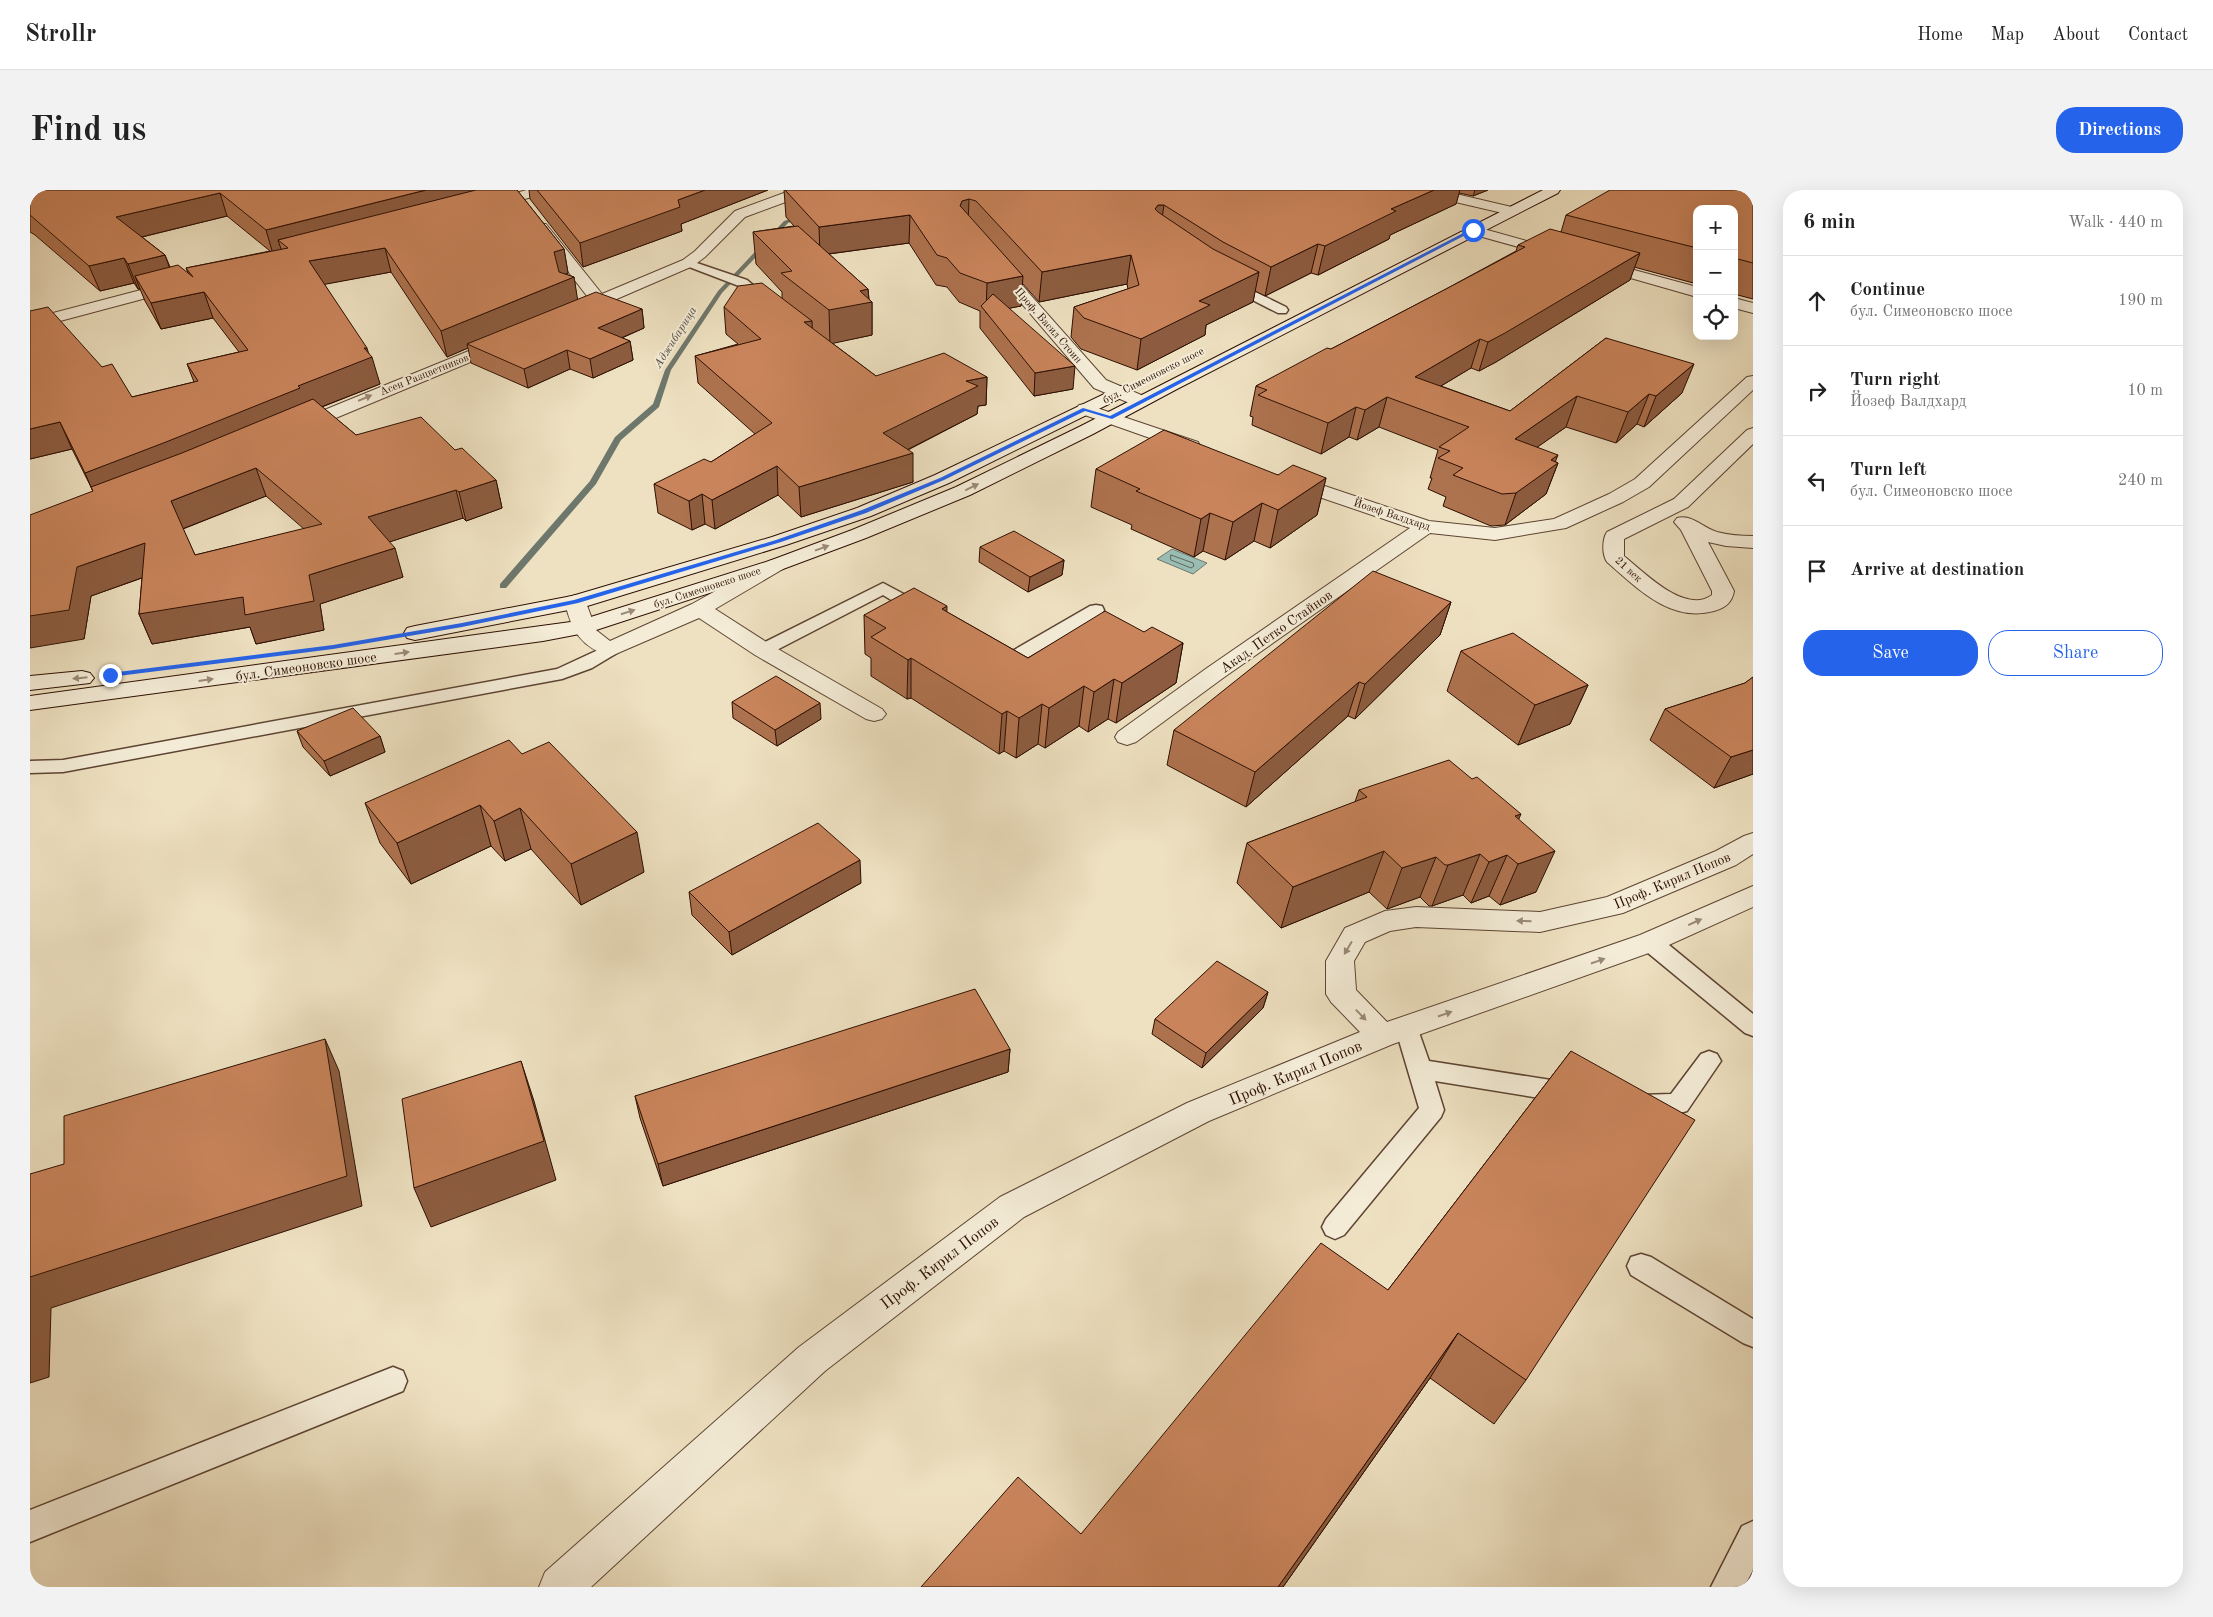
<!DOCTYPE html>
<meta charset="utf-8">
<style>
:root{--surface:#fff;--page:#f2f2f2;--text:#222;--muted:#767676;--line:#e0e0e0;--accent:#2563eb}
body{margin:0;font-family:"Old Standard TT",serif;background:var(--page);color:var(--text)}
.controls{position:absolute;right:15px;top:15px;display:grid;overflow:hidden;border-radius:10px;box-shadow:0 5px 20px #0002}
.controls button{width:45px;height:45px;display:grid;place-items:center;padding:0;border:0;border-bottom:1px solid var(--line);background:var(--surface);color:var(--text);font:25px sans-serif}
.stop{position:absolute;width:15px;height:15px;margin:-11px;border:4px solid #2563eb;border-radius:50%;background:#fff}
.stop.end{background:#2563eb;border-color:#fff;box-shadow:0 1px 5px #0008}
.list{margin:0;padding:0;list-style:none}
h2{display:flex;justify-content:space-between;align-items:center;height:65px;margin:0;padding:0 20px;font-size:21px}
h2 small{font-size:16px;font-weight:400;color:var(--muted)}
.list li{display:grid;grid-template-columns:32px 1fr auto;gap:15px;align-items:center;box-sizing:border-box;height:90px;padding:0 20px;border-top:1px solid var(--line)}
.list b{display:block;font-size:19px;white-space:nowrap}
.list p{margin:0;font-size:16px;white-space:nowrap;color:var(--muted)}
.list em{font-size:16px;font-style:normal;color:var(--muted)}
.actions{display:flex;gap:10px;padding:15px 20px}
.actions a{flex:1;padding:11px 0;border:1px solid var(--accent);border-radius:20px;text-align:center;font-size:18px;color:var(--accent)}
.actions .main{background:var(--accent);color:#fff}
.icon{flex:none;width:28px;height:28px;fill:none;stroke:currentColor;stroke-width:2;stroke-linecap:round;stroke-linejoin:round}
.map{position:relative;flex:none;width:1723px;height:1397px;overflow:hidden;border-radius:20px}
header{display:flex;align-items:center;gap:30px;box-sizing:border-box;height:70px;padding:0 25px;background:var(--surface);border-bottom:1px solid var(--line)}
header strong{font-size:24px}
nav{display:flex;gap:28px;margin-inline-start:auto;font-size:18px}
.intro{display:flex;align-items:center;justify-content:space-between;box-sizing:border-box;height:120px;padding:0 30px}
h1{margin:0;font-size:35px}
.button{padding:12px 22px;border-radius:20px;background:var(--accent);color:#fff;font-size:18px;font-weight:700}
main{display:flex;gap:30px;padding:0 30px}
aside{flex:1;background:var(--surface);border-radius:20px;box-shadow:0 5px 20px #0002}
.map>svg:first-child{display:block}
.water{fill:#99bdb3;stroke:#6e776c}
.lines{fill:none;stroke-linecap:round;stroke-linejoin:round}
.shore{stroke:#63665a;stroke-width:1}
.stream{fill:#6e776c;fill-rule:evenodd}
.lane-casing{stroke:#5d4432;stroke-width:3}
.street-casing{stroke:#5d4432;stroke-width:2}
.secondary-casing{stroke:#2d0f02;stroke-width:2}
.lane{fill:#f4ecd7;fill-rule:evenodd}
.street{fill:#f4ecd7;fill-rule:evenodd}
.secondary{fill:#f4ecd7;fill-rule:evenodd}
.wall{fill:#ad724e;stroke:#2d0f02;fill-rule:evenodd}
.shaded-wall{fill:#8d5c40;stroke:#2d0f02}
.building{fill:#c9845b;stroke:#2d0f02;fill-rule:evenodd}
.oneway{fill:#9a8977}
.route{fill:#2563eb}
.labels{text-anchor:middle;stroke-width:4;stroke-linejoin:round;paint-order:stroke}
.far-street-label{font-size:11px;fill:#2d0f02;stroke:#f4ecd7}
.far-water-label{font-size:12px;font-style:italic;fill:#534c40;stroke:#f4ecd7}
.street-label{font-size:14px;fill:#2d0f02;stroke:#f4ecd7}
.near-street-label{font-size:16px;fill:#2d0f02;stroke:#f4ecd7}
</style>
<header>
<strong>Strollr</strong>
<nav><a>Home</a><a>Map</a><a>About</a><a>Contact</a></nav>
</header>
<div class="intro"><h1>Find us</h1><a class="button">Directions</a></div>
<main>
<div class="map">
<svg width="1723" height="1397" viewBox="0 0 1723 1397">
<rect width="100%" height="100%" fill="#eee1c1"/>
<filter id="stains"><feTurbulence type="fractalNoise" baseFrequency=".004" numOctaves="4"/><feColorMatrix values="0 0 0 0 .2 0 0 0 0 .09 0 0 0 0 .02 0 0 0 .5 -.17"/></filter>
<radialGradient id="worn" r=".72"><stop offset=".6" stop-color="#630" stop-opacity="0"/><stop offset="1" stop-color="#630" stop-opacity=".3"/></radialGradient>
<path class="water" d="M1142 359 1177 373 1163 384 1127 369Z"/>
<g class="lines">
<path class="shore" d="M1141 365 1163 373 1164 376 1161 378 1141 370Z"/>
<path class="stream" d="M771 25 776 26 758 33 692 103 641 180 629 217 591 250 566 294 476 398H470V394L560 291 585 247 623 214 635 180 688 101 754 31Z"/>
<g class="lane-casing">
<path id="lane" d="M658 70 717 90 743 112 737 116 733 115 709 96 654 75 652 73Z
M1199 89 1256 117 1258 120 1256 123H1248L1195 96 1193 93Z
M853 393 898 417 900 421 898 425H886L853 405 739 464H727L724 460 727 456Z
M1066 415 1072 416 1074 420 1072 424 983 476C973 478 962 473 956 464L959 460 965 459 977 464 1060 416Z
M581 454 587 455 590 459 587 463 562 478 532 489 33 582 0 583V571L33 570 527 479Z
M1620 744 1628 746 1723 824V846L1715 843 1612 758 1609 752 1612 746Z
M1377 828 1385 831 1399 871 1540 893 1549 896 1552 903 1549 910 1540 913 1405 891 1414 920 1411 927 1314 1045 1305 1049 1296 1045 1292 1037 1296 1029 1389 918 1365 837 1369 831Z
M1679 861 1687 864 1691 871 1657 921C1641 926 1617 928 1601 922L1598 915 1601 908 1610 905 1641 904 1671 864Z
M1611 1064 1621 1067 1723 1129V1157L1713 1153 1601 1085 1597 1076 1601 1067Z
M363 1177 373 1181 377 1191 373 1201 0 1352V1320Z
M1723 1331V1380L1714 1397H1681L1712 1336Z"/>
</g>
<g class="street-casing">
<path id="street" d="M497 0H520L518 3 456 19 449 15 451 12Z
M762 0H782L780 3 715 27 675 67 663 76 545 127 539 125 537 122 539 119 560 110 504 37 506 34H516L572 104 653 70 665 61 705 21Z
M1385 0H1409L1486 18 1488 21 1481 25 1387 3Z
M1443 36 1533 61 1535 64 1533 67 1528 68 1438 43 1436 40 1438 37Z
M1567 70 1667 97V107L1562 77 1560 74 1562 71Z
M967 72 972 73 1076 190 1116 207 1119 211 1116 215 1110 216 1104 215 1064 198 962 79 960 76 962 73Z
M149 90 154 92 157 95 154 98 0 139V129Z
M1704 108 1723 113V123L1704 118Z
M473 147 479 148 481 152 479 156 272 242 266 243 260 242 257 238 260 234Z
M1723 186V200L1619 297 1593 312 1536 338 1465 350 1400 343 1193 488 1106 552 1097 555 1088 552 1085 547 1088 542 1177 478 1380 338 1251 294 1248 290 1251 286 1258 284 1265 286 1399 331 1465 338 1524 329 1579 304 1605 289 1717 187Z
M1055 214 1168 252 1170 256 1168 260 1161 262 1154 260 1049 223 1046 219 1049 215Z
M1723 238V254L1658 317 1594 349V366C1614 382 1655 425 1682 405V401L1651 340 1644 332 1647 328C1662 324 1673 338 1687 342 1699 345 1711 346 1723 346V358L1696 356 1678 352 1704 401C1702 413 1695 418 1684 421 1640 433 1607 398 1577 372 1572 365 1572 349 1577 342L1644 309 1717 240Z
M746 369 753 371 757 375 753 379 685 419 741 455 852 519 856 524 852 529 844 531 836 529 725 465 669 428 581 466C551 458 541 440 535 412L538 407 546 405 554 407 566 440 580 451 662 414 739 371Z
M1723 643V664L1706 675 1593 723 1510 742 1386 737 1360 741 1335 752 1324 771 1326 800 1357 832 1610 745 1723 696V717L1630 759 1363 854 1179 931 994 1027 795 1181 561 1397H509L515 1382 769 1157 970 1007 1157 913 1330 842 1301 812 1296 804V771L1315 738 1355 721 1386 717 1510 722 1577 707 1686 661 1714 646Z"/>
</g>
<g class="secondary-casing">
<path id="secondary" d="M1513 0H1530L1528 3 1147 199 1063 244 940 305 836 348 753 379 560 442 513 451 0 520V506L548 431 739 371 822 340 926 297 1051 236Z
M1091 196 1097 197 1100 201 1097 205 919 293 841 326 756 355 554 417 385 450 377 448 374 443 377 438 385 436 542 406 742 347 827 318 905 285Z
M52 481 60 483 64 488 60 493 0 500V486Z"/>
</g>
<use href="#lane" class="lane"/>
<use href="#street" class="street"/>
<use href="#secondary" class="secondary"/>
</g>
<path class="wall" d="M0 0H487L534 59 538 83 535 84 544 87 547 110 612 119 614 138 592 148 600 151 603 170 563 188 540 179 498 198 441 173 438 158 417 167 361 82 294 94 339 164 350 194 292 217 326 245 425 260 466 290 472 318 436 331 433 328 359 352 373 387 290 414 294 440 226 454 220 437 122 454 109 424 112 388 61 406 54 449 63 301 42 259 0 269V121L72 177 102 207 164 192 157 174 209 162 183 128 131 139 115 111 110 99H108L104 93 70 101 5 45 0 42ZM197 26 240 61 156 78 158 83 140 77 135 65 112 47ZM236 306 274 339 165 365 153 339Z
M499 0H738L651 34 652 41 553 77 500 9Z
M754 0H1458L1443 6 1429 3 1426 14 1360 45 1359 49 1288 85 1281 83 1235 106 1225 101 1223 112 1176 135 1175 145 1107 180 1051 159 1041 147 1044 117 1098 99 1097 94 1009 112 992 93 991 116 979 118 1043 199 1004 206 950 138V121L929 112 917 97 906 95 879 53 799 64 838 99 839 109 842 112V145L802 153 846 186 957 187 956 215 948 216 947 224 878 260 883 292 771 327 748 305 685 339 675 334 662 340 628 323 624 294 681 272 725 244 668 193 665 166 708 154 696 144 694 117 752 108V102L726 74 723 42 764 36 756 27Z
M1723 0V109L1704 104V19H1667V94L1604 77 1600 90 1466 172 1449 181 1441 178 1411 196 1480 221 1576 148 1652 203 1614 237 1607 234 1586 253 1536 237 1507 257 1526 272 1528 273 1516 304 1475 335 1461 336 1413 316 1416 307 1398 299 1402 288H1400L1408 260 1349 237 1327 250 1319 247 1291 264 1222 235 1223 227 1220 226 1226 196 1301 159 1416 99 1486 61 1488 55 1531 42 1536 25Z
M1066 279 1248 285 1296 288 1287 325 1240 358 1224 351 1195 370 1173 361 1164 367 1101 339 1102 335 1061 317Z
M950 357 1034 370 1032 385 998 402 949 372Z
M1421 412 1410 445 1325 529 1318 526 1216 617 1137 575 1144 540Z
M917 422 998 468 1114 442 1153 453 1146 493 1086 533 1078 529 1058 542 1049 536 1015 558 1008 554 986 568 974 561 969 564 881 508 877 509 841 486V468L835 464 834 425Z
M1431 461 1558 495 1540 534 1488 555 1417 501Z
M1723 487V584L1684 598 1620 550 1635 519 1715 493Z
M702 512 791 529 747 556 703 528Z
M267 541 350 546 355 562 300 586 273 557Z
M492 564 614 682 551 715 501 659 475 671 461 656 381 694 350 653 335 613Z
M1329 600 1488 629 1506 702 1470 715 1459 706 1441 713 1433 705 1402 716H1399L1390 707 1357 719 1339 702 1251 738 1207 693 1217 653 1325 612Z
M831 693 702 765 662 725 659 702Z
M1238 802 1233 818 1172 878 1122 844 1125 829Z
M980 859 978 882 633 996 610 928 605 906Z
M1541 861 1496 1190 1464 1234 1400 1188 1253 1397H891L1051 1344 1358 1100Z"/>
<path class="shaded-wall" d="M396 0H476L248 50 252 62 243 64 236 40Z
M675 0H738L651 34 652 41 553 77 550 53 648 10Z
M1404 0H1430L1426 14 1360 45 1359 49 1288 85 1295 56 1361 19Z
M1445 0H1458L1443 6Z
M190 3 197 26 95 51 86 27Z
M939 9 938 37 930 16 932 11Z
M1128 15H1134L1130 42 1125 19Z
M880 25 879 53 790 65 789 37Z
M1288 54 1281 83 1235 106 1241 77Z
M355 58 361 82 286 96 279 71Z
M534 59 538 83 528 87 524 62Z
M1610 63 1600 90 1466 172 1449 181 1458 152Z
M135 65 144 90 105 86 110 99H108L98 74Z
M1101 65 1097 94 1009 112 1012 82Z
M94 68 104 93 70 101 59 76Z
M1229 82 1223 112 1176 135 1175 145 1107 180 1111 149 1169 111Z
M993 86 991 116 956 123 957 93Z
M544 87 548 112 437 154 438 158 417 167 411 141Z
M838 99 839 112H842V145L800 154 799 120 830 101Z
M174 102 183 128 131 139 121 113Z
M612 119 614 138 570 157 568 138Z
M782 131 783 157 774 132Z
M1450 149 1441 178 1379 215 1385 187Z
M600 151 603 170 563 188 560 169Z
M334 158H337L340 168 342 167 350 194 278 222 67 311 55 283 268 196Z
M537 160 540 179 498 198 494 179Z
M1664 174 1652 203 1614 237 1626 206Z
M1045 176 1043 199 1004 206 1005 183Z
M957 187 956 215 948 216 947 224 853 272V243L936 191Z
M1619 204 1607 234 1586 253 1598 222Z
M1547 206 1536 237 1475 280 1485 249Z
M1357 207 1349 237 1327 250 1335 220Z
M1326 217 1319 247 1291 264 1298 233Z
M30 232 42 259 0 269V239Z
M883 263V292L771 327 769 297Z
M1528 265 1524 275 1528 273 1516 304 1475 335 1486 303 1521 270Z
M747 276 748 305 685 339 682 310Z
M226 278 236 306 152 339 141 311Z
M1296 288 1287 325 1240 358 1248 320Z
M466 290 472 318 436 331 429 302Z
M426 300 433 328 347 356 338 327Z
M672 304 675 334 662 340 659 311Z
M1232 313 1224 351 1195 370 1203 332Z
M1180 323 1173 361 1164 367 1171 329Z
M115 353 128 382 61 406 54 449 0 458V426L47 377Z
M365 358 373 387 290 414 294 440 226 454 220 437 122 454 109 424 279 385Z
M1034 370 1032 385 998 402 1000 387Z
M1421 412 1410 445 1325 529 1335 494Z
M917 416 916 455 912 419Z
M1153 453 1146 493 1086 533 1092 493Z
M881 468V508L877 509 878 470Z
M1084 489 1078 529 1058 542 1064 502Z
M1329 492 1318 526 1216 617 1225 582Z
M1558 495 1540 534 1488 555 1505 515Z
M1054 496 1049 536 1015 558 1019 518Z
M790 513 791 529 747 556 745 540Z
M1012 514 1008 554 986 568 989 528Z
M977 521 974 561 969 564 972 524Z
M350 546 355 562 300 586 294 571Z
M1723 560V584L1684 598 1701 567Z
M450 615 461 656 381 694 367 653Z
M490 618 501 659 475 671 464 631Z
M1491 624 1473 665 1485 626Z
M607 642 614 682 551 715 541 674Z
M1354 661 1339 702 1251 738 1263 697Z
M1525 661 1506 702 1470 715 1488 674Z
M1450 664 1433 705 1402 716 1418 675Z
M1477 665 1459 706 1441 713 1459 672Z
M1406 667 1390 707 1357 719 1372 678Z
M830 670 831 693 702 765 699 742Z
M1238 802 1233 818 1172 878 1176 863Z
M295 849 309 881 332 1016 21 1118 19 1187 0 1193V1087Z
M980 859 978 882 633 996 628 974Z
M491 871 504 911 526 990 401 1037 384 998Z
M1428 1143 1400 1188 1253 1397H1248Z"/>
<path class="building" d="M0 0H396L236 40 190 3 86 27 135 65 98 74 94 68 59 76 0 25Z
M446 0H487L534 59 524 62 529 82 544 87 411 141 355 58 279 71 337 158H334L342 167 268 196 270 198 136 252 55 283 30 232 0 239V121L18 117 72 177 82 174 102 207 168 191 157 174 218 160 174 102 121 113 105 86 148 75 163 87 156 78 258 58 248 50Z
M507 0H675L648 10 650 17 550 53Z
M755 0H1404L1361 19 1366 21 1295 56 1288 54 1241 77 1193 52 1134 15H1128L1125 19 1128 22 1183 59 1229 82 1169 111 1180 115 1111 149 1054 128 1044 117 1109 95 1101 65 1012 82 946 11 939 9 932 11 930 16 933 19 993 86 957 93 930 83 917 68 907 65 880 25 789 37Z
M1580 0H1723V73L1704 68V19H1667V58L1536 25Z
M768 36 838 99 830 101 842 112 799 120 751 83 762 81 723 42Z
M1520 39 1610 63 1475 143 1458 152 1450 149 1385 187 1480 221 1576 148 1664 174 1626 206 1619 204 1598 222 1547 206 1485 249 1528 265 1521 270 1528 273 1486 303 1472 304 1423 285 1433 278 1408 268 1420 261 1409 257 1439 237 1357 207 1335 220 1326 217 1298 233 1228 205 1237 200 1226 196 1297 158 1301 159 1416 99 1495 57 1488 55Z
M732 93 782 131 774 132 846 186 914 163 957 187 936 191 948 196 853 243 883 263 769 297 747 276 682 310 672 304 659 311 624 294 674 269 681 272 742 233 665 166 731 149 694 117 708 96Z
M566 102 612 119 568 138 600 151 560 169 537 160 494 179 437 154Z
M963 104 1045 176 1005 183 951 116Z
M283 209 326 245 391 227 425 260 432 258 466 290 429 302 426 300 338 327 365 358 279 385 284 411 215 425 213 407 109 424 115 353 47 377 39 420 0 426V325L63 301 61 297 152 263ZM226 278 292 334 165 365 141 311Z
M1134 240 1248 285 1263 275 1296 288 1248 320 1232 313 1203 332 1180 323 1171 329 1106 301 1110 299 1066 279Z
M984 341 1034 370 1000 387 950 357Z
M1343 381 1421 412 1335 494 1329 492 1225 582 1144 540Z
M884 398 917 416 912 419 998 468 1075 421 1114 442 1122 437 1153 453 1092 493 1084 489 1064 502 1054 496 1019 518 1012 514 989 528 977 521 972 524 881 468 878 470 841 447 856 438 834 425Z
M1483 443 1558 495 1505 515 1431 461Z
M746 486 790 513 745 540 702 512Z
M1723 487V560L1701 567 1635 519 1715 493Z
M323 518 350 546 294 571 267 541Z
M479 550 492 564 519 552 607 642 541 674 490 618 464 631 450 615 367 653 335 613Z
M1419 570 1442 589 1447 587 1491 624 1485 626 1525 661 1488 674 1477 665 1459 672 1450 664 1418 675H1415L1406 667 1372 678 1354 661 1263 697 1217 653 1337 607 1329 600Z
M788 633 830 670 699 742 659 702Z
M1187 771 1238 802 1176 863 1125 829Z
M945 799 980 859 628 974 605 906Z
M295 849 317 986 0 1087V984L34 974V926Z
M1541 861 1665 930 1496 1190 1428 1143 1248 1397H891L988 1287 1051 1344 1291 1053 1358 1100Z
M491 871 514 951 384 998 372 909Z"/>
<defs><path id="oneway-solid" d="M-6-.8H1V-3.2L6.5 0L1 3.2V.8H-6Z" transform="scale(1.25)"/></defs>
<g class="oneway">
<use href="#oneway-solid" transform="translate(335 208) rotate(-23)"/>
<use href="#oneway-solid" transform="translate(942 297) rotate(-26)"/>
<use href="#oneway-solid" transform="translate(792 358) rotate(-20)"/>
<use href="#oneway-solid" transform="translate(598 422) rotate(-18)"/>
<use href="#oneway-solid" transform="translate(372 463) rotate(-8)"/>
<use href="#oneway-solid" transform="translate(50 488) rotate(174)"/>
<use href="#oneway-solid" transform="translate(176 490) rotate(-8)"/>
<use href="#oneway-solid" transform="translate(1494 731) rotate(-178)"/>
<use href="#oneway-solid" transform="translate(1665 732) rotate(-24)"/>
<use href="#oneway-solid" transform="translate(1318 758) rotate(121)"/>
<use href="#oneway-solid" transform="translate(1568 771) rotate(-19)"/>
<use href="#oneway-solid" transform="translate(1415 824) rotate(-19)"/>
<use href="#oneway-solid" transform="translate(1331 825) rotate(46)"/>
</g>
<path class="route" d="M1441 39 1445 40 1082 229 1055 221 914 290 836 323 751 352 548 413 432 437 303 459 80 487 76 485 80 483 303 455 432 433 544 410 746 350 832 320 910 288 1053 218 1080 226Z"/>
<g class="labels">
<g class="far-street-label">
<text transform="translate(1019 135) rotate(49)" y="4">Проф. Васил Стоин</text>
<text transform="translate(394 184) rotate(-22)" y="4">Асен Разцветников</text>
<text transform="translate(1123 185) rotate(-27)" y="4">бул. Симеоновско шосе</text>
<text transform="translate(1362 324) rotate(18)" y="4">Йозеф Валдхард</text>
<text transform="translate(1599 379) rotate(42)" y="4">21 век</text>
<text transform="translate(677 397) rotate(-18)" y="4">бул. Симеоновско шосе</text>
</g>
<g class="far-water-label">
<text transform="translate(645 147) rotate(-58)" y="4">Аджибарица</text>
</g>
<g class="street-label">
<text transform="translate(1246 441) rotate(-35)" y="5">Акад. Петко Стайнов</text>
<text transform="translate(276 476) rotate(-8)" y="5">бул. Симеоновско шосе</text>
<text transform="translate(1642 690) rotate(-23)" y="5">Проф. Кирил Попов</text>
</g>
<g class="near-street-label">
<text transform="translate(1265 882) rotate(-23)" y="6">Проф. Кирил Попов</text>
<text transform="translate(909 1072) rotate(-37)" y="6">Проф. Кирил Попов</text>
</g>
</g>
<rect width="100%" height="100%" filter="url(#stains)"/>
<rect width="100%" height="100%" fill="url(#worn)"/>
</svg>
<div class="controls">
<button>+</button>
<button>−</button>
<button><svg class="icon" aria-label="locate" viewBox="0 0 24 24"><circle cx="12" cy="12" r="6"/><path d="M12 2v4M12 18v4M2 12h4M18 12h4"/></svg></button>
</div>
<div class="stop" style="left:1443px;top:40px"></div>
<div class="stop end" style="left:80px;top:485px"></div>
</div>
<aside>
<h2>6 min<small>Walk · 440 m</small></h2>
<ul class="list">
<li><svg class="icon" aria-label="ahead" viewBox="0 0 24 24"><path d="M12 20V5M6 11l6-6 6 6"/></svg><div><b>Continue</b><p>бул. Симеоновско шосе</p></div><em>190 m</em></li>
<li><svg class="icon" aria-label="right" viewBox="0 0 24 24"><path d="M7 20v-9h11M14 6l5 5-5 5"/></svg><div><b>Turn right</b><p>Йозеф Валдхард</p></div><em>10 m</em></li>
<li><svg class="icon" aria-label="left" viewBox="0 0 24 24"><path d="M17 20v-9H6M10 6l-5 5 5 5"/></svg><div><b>Turn left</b><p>бул. Симеоновско шосе</p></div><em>240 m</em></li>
<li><svg class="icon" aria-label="arrive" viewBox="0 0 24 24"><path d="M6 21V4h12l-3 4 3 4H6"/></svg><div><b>Arrive at destination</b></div></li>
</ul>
<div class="actions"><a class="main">Save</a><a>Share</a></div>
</aside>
</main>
